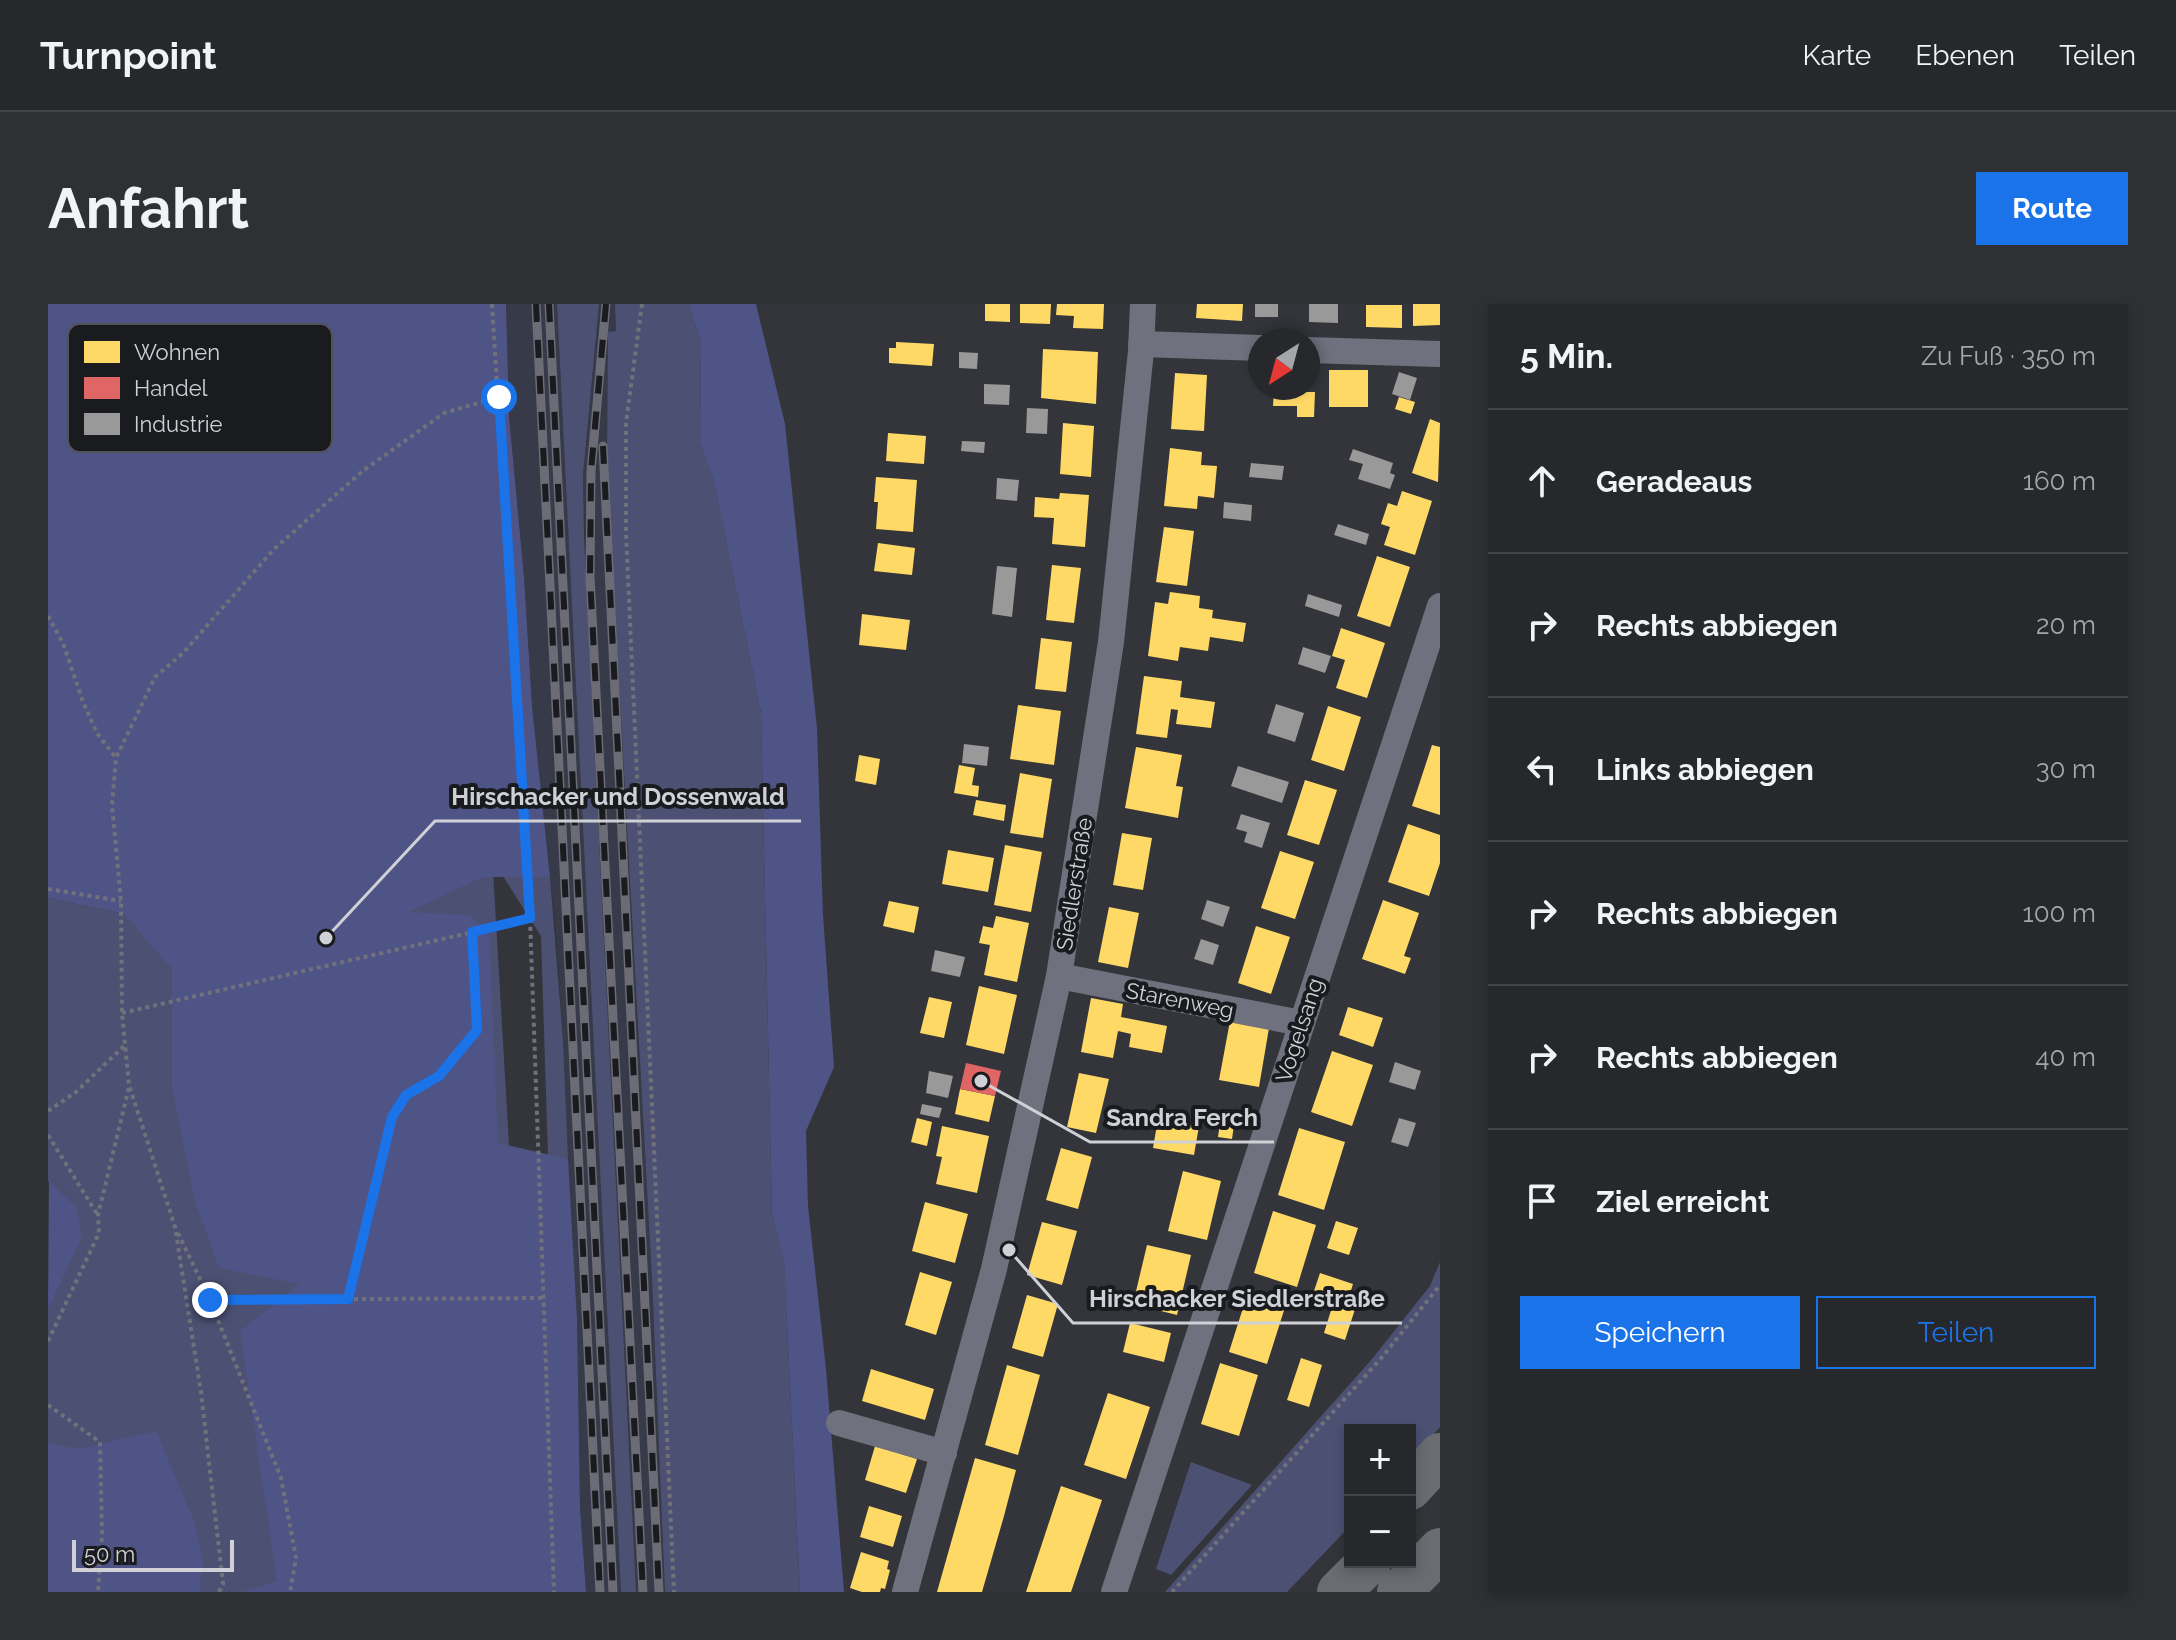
<!DOCTYPE html>
<html lang="de">
<meta charset="utf-8">
<style>
:root{--surface:#27282c;--page:#2f3034;--text:#f1f3f6;--muted:#a4a6a9;--line:#434448;--accent:#1a73e8}
body{margin:0;font-family:Raleway,sans-serif;background:var(--page);color:var(--text)}
.controls{position:absolute;right:24px;bottom:24px;display:grid;overflow:hidden;border-radius:0px;box-shadow:0 4px 12px #0003}
.controls button{width:72px;height:72px;display:grid;place-items:center;padding:0;border:0;border-bottom:2px solid var(--line);background:var(--surface);color:var(--text);font:40px sans-serif}
.compass{position:absolute;left:1200px;top:24px;width:72px;height:72px;border-radius:50%;background:var(--surface);box-shadow:0 4px 12px #0003;rotate:216deg}
.scale{position:absolute;left:24px;bottom:20px;width:162px;box-sizing:border-box;padding-left:8px;border:4px solid #d0d1d7;border-top:0;font-size:22px;line-height:28px;white-space:nowrap;color:#d0d1d7;-webkit-text-stroke:6px #1a1b1f;paint-order:stroke}
.stop{position:absolute;width:24px;height:24px;margin:-18px;border:6px solid #1a73e8;border-radius:50%;background:#fff}
.stop.end{background:#1a73e8;border-color:#fff;box-shadow:0 2px 8px #0008}
.list{margin:0;padding:0;list-style:none}
h2{display:flex;justify-content:space-between;align-items:center;height:104px;margin:0;padding:0 32px;font-size:34px}
h2 small{font-size:26px;font-weight:400;color:var(--muted)}
.list li{display:grid;grid-template-columns:52px 1fr auto;gap:24px;align-items:center;box-sizing:border-box;height:144px;padding:0 32px;border-top:2px solid var(--line)}
.list b{display:block;font-size:30px;white-space:nowrap}
.list em{font-size:26px;font-style:normal;color:var(--muted)}
.actions{display:flex;gap:16px;padding:24px 32px}
.actions a{flex:1;padding:18px 0;border:2px solid var(--accent);border-radius:0px;text-align:center;font-size:28px;color:var(--accent)}
.actions .main{background:var(--accent);color:#fff}
.icon{flex:none;width:44px;height:44px;fill:none;stroke:currentColor;stroke-width:2;stroke-linecap:round;stroke-linejoin:round}
.map{position:relative;flex:none;width:1392px;height:1288px;overflow:hidden;border-radius:0px}
header{display:flex;align-items:center;gap:48px;box-sizing:border-box;height:112px;padding:0 40px;background:var(--surface);border-bottom:2px solid var(--line)}
header strong{font-size:38px}
nav{display:flex;gap:44px;margin-inline-start:auto;font-size:28px}
.intro{display:flex;align-items:center;justify-content:space-between;box-sizing:border-box;height:192px;padding:0 48px}
h1{margin:0;font-size:56px}
.button{padding:20px 36px;border-radius:0px;background:var(--accent);color:#fff;font-size:28px;font-weight:700}
main{display:flex;gap:48px;padding:0 48px}
aside{flex:1;background:var(--surface);border-radius:0px;box-shadow:0 4px 12px #0003}
.map>svg:first-child{display:block}
.built{fill:#373a48}
.green{fill:#4c5173}
.forest{fill:#4e5486}
.homes{fill:#ffd966}
.shops{fill:#e06666}
.industry{fill:#999}
.lines{fill:none;stroke-linecap:round;stroke-linejoin:round}
.path{stroke:#70717b;stroke-width:4;stroke-dasharray:4 4;stroke-linecap:butt}
.minor{stroke:#70717e;stroke-width:26}
.motorway{stroke:#6a6c72;stroke-width:44}
.rail-casing{stroke:#6b6c75;stroke-width:9}
.rail{stroke:#1a1b1f;stroke-width:6;stroke-dasharray:18;stroke-linecap:butt}
.route{stroke:#1a73e8;stroke-width:10}
.labels{text-anchor:middle;stroke-width:8;stroke-linejoin:round;paint-order:stroke}
.street-label{font-size:22px;fill:#d0d1d7;stroke:#1a1b1f}
.key{fill:#1a1b1f;stroke:#515256;stroke-width:2}
.key-label{font-size:22px;fill:#d0d1d7}
.leader{fill:none;stroke:#d0d1d7;stroke-width:3}
.callout-dot{fill:#d0d1d7;stroke:#1a1b1f;stroke-width:3}
.callout-label{font-size:24px;text-anchor:middle;font-weight:bold;fill:#d0d1d7;stroke:#1a1b1f;stroke-width:8;stroke-linejoin:round;paint-order:stroke}
</style>
<header>
<strong>Turnpoint</strong>
<nav><a>Karte</a><a>Ebenen</a><a>Teilen</a></nav>
</header>
<div class="intro"><h1>Anfahrt</h1><a class="button">Route</a></div>
<main>
<div class="map">
<svg width="1392" height="1288" viewBox="0 0 1392 1288">
<rect width="100%" height="100%" fill="#34353a"/>
<path class="built" d="M458 0H509L573 1288H538L532 1204 529 1015 520 890 515 737 508 627 484 402 476 273 461 112Z
M551 0H567L568 27 560 29 559 161 604 974 617 1288H588L564 837 535 171Z"/>
<path class="green" d="M509 0H551L535 171 536 232 588 1288H573Z
M567 0H640L653 39 652 140 666 176 713 409 724 910 736 956 752 1288H617L604 974 559 161 560 28 568 27Z
M421 154 487 1288H0V1006L12 977 28 902 0 877V594L76 610 108 645Z
M455 572 502 573 515 737 520 855 500 852 493 632Z
M1392 958V1123L1362 1157V1126H1302V1222L1239 1288H1117L1324 1055 1382 982Z
M1143 1158 1204 1181 1123 1271 1108 1265Z"/>
<path class="forest" d="M0 0H458L461 112 476 273 484 402 502 573H435L360 608 421 611 441 627 450 839 520 855 529 1015 532 1204 538 1288H194L229 1277 192 1027 252 980 171 964 147 897 124 782V665L76 610 0 594Z
M640 0H708L737 120 769 424 775 611 786 763 758 827 760 902 778 1065 796 1288H752L736 957 724 910 713 409 666 177 652 140 653 39Z
M1 877 28 902 34 932 0 1006Z
M108 1127 146 1217 155 1260 151 1288H0V1139L31 1145Z"/>
<path class="homes" d="M937 0H962V18L937 17Z
M972 0H1003L1002 20 972 19Z
M1009 0H1056L1055 25 1025 24 1026 12 1008 11Z
M1149 0H1195L1194 17 1148 14Z
M1365 0H1392V21L1365 22Z
M1318 1H1354V24L1318 23Z
M848 38 886 40 884 62 841 59V44H848Z
M995 45 1050 48 1048 100 993 94Z
M1281 66H1320V103H1281Z
M1127 69 1159 71 1156 127 1123 125Z
M1226 84H1255V88H1267L1266 113H1249V102H1225Z
M1351 93 1367 98 1363 110 1347 105Z
M1382 115 1392 119 1390 178 1364 169Z
M1015 119 1046 122 1043 173 1012 170Z
M840 129 878 132 876 160 838 157Z
M1122 144 1154 148 1153 161 1169 162 1166 194 1150 192 1149 205 1116 202Z
M828 173 869 176 865 228 828 225 830 198H826Z
M1354 187 1384 197 1367 251 1336 241 1342 223 1333 220 1340 199 1349 202Z
M1012 189 1041 191 1037 243 1004 240 1006 214 986 213 987 193 1011 195Z
M1116 223 1146 227 1139 282 1108 278Z
M830 239 867 244 864 271 826 267Z
M1329 252 1362 263 1342 323 1309 312Z
M1004 261 1033 264 1026 319 998 316Z
M1122 288 1152 292 1151 304 1165 306 1164 314 1198 319 1195 338 1162 333 1160 347 1132 343 1130 357 1100 352 1107 298 1120 300Z
M814 310 862 316 858 346 811 341Z
M1293 324 1337 339 1319 394 1288 384 1297 356 1284 352Z
M993 334 1024 338 1018 388 987 385Z
M1096 372 1134 377 1132 393 1167 398 1163 424 1128 420 1130 406 1123 405 1119 434 1088 430Z
M970 401 1013 407 1006 461 962 455Z
M1280 402 1313 413 1296 467 1263 456Z
M1384 441 1392 443V511L1364 502Z
M1088 443 1134 451 1128 482 1135 483 1130 514 1077 504Z
M811 451 832 455 828 481 807 477Z
M911 461 927 464 924 481 931 482 930 493 906 489Z
M972 469 1004 475 995 534 962 529Z
M1257 476 1289 486 1271 541 1239 531Z
M928 496 958 501 956 517 925 511Z
M1360 520 1392 531V559L1381 592 1340 578Z
M1074 529 1104 534 1095 586 1065 581Z
M957 541 994 548 983 608 946 601Z
M900 546 946 554 940 588 894 580Z
M1232 547 1266 558 1247 615 1213 604Z
M1335 596 1371 609 1356 652 1363 654 1357 670 1314 655Z
M841 597 871 603 866 629 835 622Z
M1061 603 1091 609 1080 664 1050 658Z
M948 612 981 619 969 678 936 671 942 641 931 639 935 622 945 624Z
M1208 622 1242 633 1223 690 1190 679Z
M931 682 969 691 956 750 918 741Z
M881 693 904 698 896 734 872 729Z
M1043 694 1075 700 1073 713 1119 722 1114 749 1081 743 1083 730 1070 727 1065 754 1033 748Z
M1300 703 1335 714 1325 743 1291 731Z
M1182 717 1221 724 1211 783 1171 776Z
M1284 747 1325 761 1304 822 1263 808Z
M1031 769 1061 775 1048 829 1019 823Z
M912 785 947 792 941 818 907 810Z
M869 814 884 818 879 842 863 838Z
M1110 815 1151 822 1146 851 1105 844Z
M1172 819 1186 821 1184 835 1170 833Z
M894 822 941 832 929 889 888 880 894 853 888 852Z
M1251 824 1297 838 1276 906 1230 891Z
M1013 844 1044 853 1030 905 998 896Z
M1135 867 1173 877 1159 936 1120 927Z
M877 898 920 910 907 959 864 947Z
M1225 907 1268 921 1249 983 1206 969Z
M1288 917 1310 924 1301 951 1279 944Z
M994 918 1029 927 1014 981 979 971Z
M1099 941 1143 951 1129 1011 1085 1000Z
M872 968 904 978 888 1031 857 1021Z
M1272 969 1305 980 1300 996 1309 999 1297 1036 1276 1029 1285 1000 1264 993Z
M1201 985 1239 997 1219 1060 1181 1048Z
M979 991 1010 1000 995 1053 964 1044Z
M1082 1019 1123 1029 1116 1058 1075 1048Z
M1253 1054 1274 1061 1261 1103 1239 1096Z
M1172 1059 1210 1071 1191 1132 1153 1120Z
M959 1061 992 1071 970 1151 937 1141Z
M823 1065 886 1085 877 1116 814 1097Z
M1060 1089 1102 1103 1078 1175 1036 1161Z
M827 1142 869 1155 858 1189 817 1176Z
M927 1154 968 1166 956 1212 934 1288H889Z
M1013 1182 1054 1196 1023 1288H978Z
M821 1202 854 1212 845 1243 812 1233Z
M813 1248 841 1257 839 1265 842 1266 837 1285 833 1284 832 1288H814L802 1284Z"/>
<path class="shops" d="M918 759 953 767 947 792 912 785Z"/>
<path class="industry" d="M1207 0H1230V13H1207Z
M1261 0H1290V19L1261 18Z
M911 48 930 49 929 65 911 64Z
M1351 68 1369 74 1362 96 1344 90Z
M936 80 962 81 961 101 936 100Z
M979 104 1000 105 999 130 978 129Z
M914 137 937 138 936 149 913 147Z
M1305 145 1345 159 1342 169 1347 171 1342 185 1310 175 1315 160 1301 156Z
M1203 159 1236 162 1234 176 1201 173Z
M949 174 971 176 969 197 948 195Z
M1176 198 1204 201 1203 217 1175 214Z
M1290 220 1321 230 1318 241 1286 231Z
M949 262 969 264 964 313 944 310Z
M1260 290 1294 301 1291 313 1257 302Z
M1255 343 1283 352 1277 369 1250 360Z
M1228 400 1256 409 1247 438 1219 429Z
M916 440 941 443 939 462 914 459Z
M1190 462 1241 478 1234 499 1183 482Z
M1193 510 1222 519 1214 544 1196 538 1199 528 1188 525Z
M1159 596 1182 603 1175 623 1153 615Z
M1153 635 1171 641 1165 661 1146 655Z
M887 646 917 653 912 673 883 667Z
M1347 758 1373 767 1367 786 1341 778Z
M881 767 905 772 900 794 878 789Z
M874 800 894 804 891 814 872 810Z
M1351 814 1368 819 1360 843 1343 838Z"/>
<g class="lines">
<path class="path" d="M444 0 482 614 506 1288
M594 0 578 119V229L626 1288
M0 312 15 339 35 398 49 429 67 453
M0 585 73 597
M74 709 481 615
M0 807 28 788 77 741
M0 831 49 910
M130 929 162 996 233 1174 248 1254 242 1288
M300 995 344 813 358 791 391 772 429 726 424 628
M162 996 494 994
M0 1037 51 929 50 911 81 783
M0 1101 52 1138 54 1232 50 1288
M171 1288 175 1280 153 1088 127 923 81 781 74 709 73 597 64 501 68 454 107 373 135 349 226 245 316 166 396 109 451 93
M1124 1288 1335 1052 1392 981"/>
<path class="minor" d="M1093 40 1212 44
M1260 46 1392 50
M1011 672 1253 719
M791 1119 896 1149
M857 1288 946 965 1011 672 1063 338 1093 47 1095 0
M1066 1288 1392 302"/>
<path class="motorway" d="M1362 1184 1392 1151
M1291 1288 1321 1258
M1351 1288 1392 1246"/>
<g class="rail-casing">
<path id="rail" d="M488 0 552 1288
M501 0 565 1288
M558 0 543 167 542 273 595 1288
M555 142 611 1288"/>
</g>
<use href="#rail" class="rail"/>
</g>
<g class="lines">
<path class="route" d="M162 996 300 995 344 813 358 791 391 772 429 726 424 628 482 614 451 93"/>
</g>
<g class="labels">
<g class="street-label">
<text transform="translate(1026 580) rotate(-81)" y="8">Siedlerstraße</text>
<text transform="translate(1132 696) rotate(11)" y="8">Starenweg</text>
<text transform="translate(1251 726) rotate(-72)" y="8">Vogelsang</text>
</g>
</g>
<rect x="20" y="20" width="264" height="128" rx="12" class="key"/>
<rect x="36" y="37" width="36" height="22" fill="#ffd966"/>
<rect x="36" y="73" width="36" height="22" fill="#e06666"/>
<rect x="36" y="109" width="36" height="22" fill="#999"/>
<g class="key-label">
<text x="86" y="56">Wohnen</text>
<text x="86" y="92">Handel</text>
<text x="86" y="128">Industrie</text>
</g>
<path class="leader" d="M278 634L387 517H753M933 777L1042 838H1226M961 946L1025 1019H1354"/>
<g class="callout-dot">
<circle cx="278" cy="634" r="8"/>
<circle cx="933" cy="777" r="8"/>
<circle cx="961" cy="946" r="8"/>
</g>
<g class="callout-label">
<text x="570" y="501">Hirschacker und Dossenwald</text>
<text x="1134" y="822">Sandra Ferch</text>
<text x="1189" y="1003">Hirschacker Siedlerstraße</text>
</g>
</svg>
<div class="controls">
<button>+</button>
<button>−</button>
</div>
<svg class="compass" viewBox="-18 -18 36 36"><path d="M0-13l5 13h-10z" fill="#e53935"/><path d="M0 13l5-13h-10z" fill="#a4a6a9"/></svg>
<div class="scale">50 m</div>
<div class="stop" style="left:451px;top:93px"></div>
<div class="stop end" style="left:162px;top:996px"></div>
</div>
<aside>
<h2>5 Min.<small>Zu Fuß · 350 m</small></h2>
<ul class="list">
<li><svg class="icon" aria-label="ahead" viewBox="0 0 24 24"><path d="M12 20V5M6 11l6-6 6 6"/></svg><div><b>Geradeaus</b></div><em>160 m</em></li>
<li><svg class="icon" aria-label="right" viewBox="0 0 24 24"><path d="M7 20v-9h11M14 6l5 5-5 5"/></svg><div><b>Rechts abbiegen</b></div><em>20 m</em></li>
<li><svg class="icon" aria-label="left" viewBox="0 0 24 24"><path d="M17 20v-9H6M10 6l-5 5 5 5"/></svg><div><b>Links abbiegen</b></div><em>30 m</em></li>
<li><svg class="icon" aria-label="right" viewBox="0 0 24 24"><path d="M7 20v-9h11M14 6l5 5-5 5"/></svg><div><b>Rechts abbiegen</b></div><em>100 m</em></li>
<li><svg class="icon" aria-label="right" viewBox="0 0 24 24"><path d="M7 20v-9h11M14 6l5 5-5 5"/></svg><div><b>Rechts abbiegen</b></div><em>40 m</em></li>
<li><svg class="icon" aria-label="arrive" viewBox="0 0 24 24"><path d="M6 21V4h12l-3 4 3 4H6"/></svg><div><b>Ziel erreicht</b></div></li>
</ul>
<div class="actions"><a class="main">Speichern</a><a>Teilen</a></div>
</aside>
</main>
